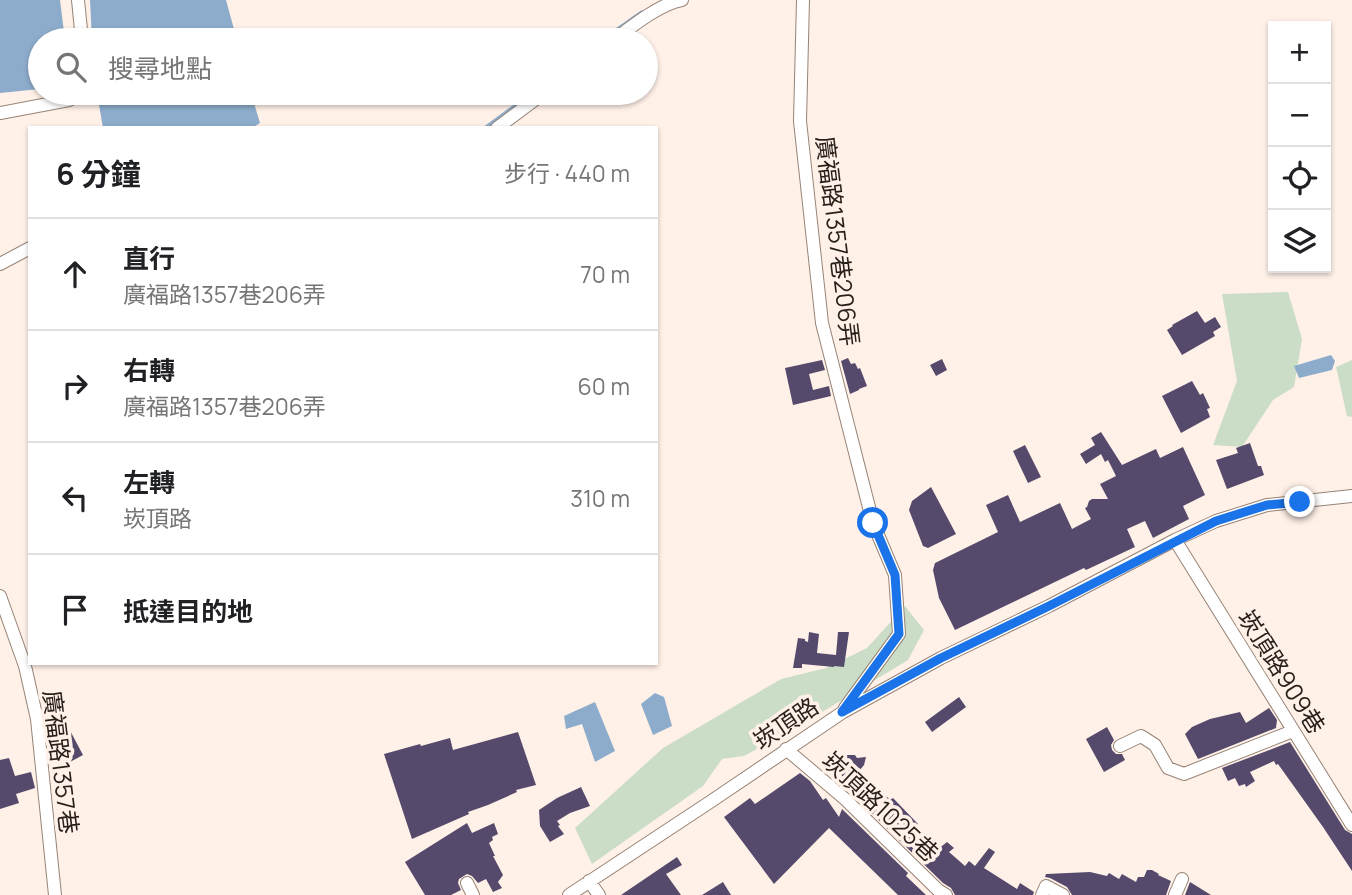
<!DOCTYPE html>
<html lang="zh-TW">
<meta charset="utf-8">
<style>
:root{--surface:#fff;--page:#f2f2f2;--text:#202124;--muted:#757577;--line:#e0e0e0}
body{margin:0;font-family:Manrope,"Noto Sans TC",sans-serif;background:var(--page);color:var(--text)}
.controls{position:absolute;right:21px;top:21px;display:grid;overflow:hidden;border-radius:0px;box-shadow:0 2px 5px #0004}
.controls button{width:63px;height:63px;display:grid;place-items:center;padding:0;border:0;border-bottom:2px solid var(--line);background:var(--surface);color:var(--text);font:35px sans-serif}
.stop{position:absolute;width:21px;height:21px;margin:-16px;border:5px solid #1a73e8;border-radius:50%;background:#fff}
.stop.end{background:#1a73e8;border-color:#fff;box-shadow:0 2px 7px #0008}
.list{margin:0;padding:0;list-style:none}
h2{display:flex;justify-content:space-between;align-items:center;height:91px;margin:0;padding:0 28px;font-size:30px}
h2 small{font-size:23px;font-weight:400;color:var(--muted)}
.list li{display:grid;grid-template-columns:46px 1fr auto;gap:21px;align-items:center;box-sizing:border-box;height:112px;padding:0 28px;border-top:2px solid var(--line)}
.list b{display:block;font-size:26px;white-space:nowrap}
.list p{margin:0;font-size:23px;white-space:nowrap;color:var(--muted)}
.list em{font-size:23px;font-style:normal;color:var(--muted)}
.icon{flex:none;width:38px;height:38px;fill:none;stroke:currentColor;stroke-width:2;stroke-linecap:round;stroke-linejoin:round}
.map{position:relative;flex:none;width:1352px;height:895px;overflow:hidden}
.search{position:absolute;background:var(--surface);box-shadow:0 2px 5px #0004;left:28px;top:28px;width:630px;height:77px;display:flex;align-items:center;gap:18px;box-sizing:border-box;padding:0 24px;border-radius:38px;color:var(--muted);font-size:26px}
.panel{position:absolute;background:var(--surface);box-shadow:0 2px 5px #0004;left:28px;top:126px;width:630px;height:539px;border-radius:0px}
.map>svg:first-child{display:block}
.green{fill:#cbddc7}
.water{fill:#8daccc}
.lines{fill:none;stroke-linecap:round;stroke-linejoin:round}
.stream{stroke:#8daccc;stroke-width:3.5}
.building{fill:#55496c}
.minor-casing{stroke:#978376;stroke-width:14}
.minor{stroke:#fff;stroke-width:12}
.route{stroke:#1a73e8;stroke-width:9}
.labels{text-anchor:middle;stroke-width:7;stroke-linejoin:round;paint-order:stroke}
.street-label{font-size:24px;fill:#271f19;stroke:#fff1e8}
</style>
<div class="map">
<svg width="1352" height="895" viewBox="0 0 1352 895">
<rect width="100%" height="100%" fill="#fff1e8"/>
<path class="green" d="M1288 292 1302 339 1294 387 1273 400 1242 447 1213 445 1237 381 1222 294Z
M1352 360V417L1347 416 1336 367Z
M905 606 924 630 908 660 791 731 744 756 722 759 703 786 592 864 575 828 663 748 781 679 826 668 867 648Z"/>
<path class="water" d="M0 0H60L65 40H40V89L0 93Z
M90 0H226L237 40H92Z
M97 93H251L260 123 252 128H103Z
M1331 355 1335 361 1332 370 1299 378 1294 366Z
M655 693 664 697 672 726 653 735 641 704Z
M595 702 615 751 595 762 582 724 566 729 564 716Z"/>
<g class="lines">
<path class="stream" d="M602 40 642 12
M485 128 532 93"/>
</g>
<path class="building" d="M1197 311 1205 323 1215 317 1221 327 1213 332 1215 336 1182 355 1167 330 1173 326 1172 325Z
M848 358 851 364 855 363 858 369 860 368 867 386 859 389V390L850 394 841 361Z
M942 359 947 370 936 376 930 365Z
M822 360 825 370 809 374 813 390 829 386 831 396 793 405 785 368Z
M1192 381 1200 395 1203 393 1210 408 1207 409 1210 417 1181 433 1162 396Z
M1101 432 1122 465 1156 449 1160 458 1183 447 1205 495 1183 506 1189 519 1153 538 1145 521 1127 529 1135 547 1086 570 1084 568 955 630 939 598 933 570 935 563 998 532 986 505 1008 495 1020 522 1060 503 1072 529 1091 519 1085 508 1087 507 1089 501 1092 499H1108L1100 484 1116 476 1108 460 1105 462 1101 454 1086 464 1080 454 1095 445 1091 438Z
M1250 443 1258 466H1261L1264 475 1227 489 1216 460 1238 453 1236 448Z
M1025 445 1041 477 1028 483 1013 451Z
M931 487 956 534 928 548 923 546 909 510 912 501Z
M809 632 819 634 817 653 836 655 838 632H849L844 667 834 666V667L802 664V668H793L798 638 805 639V641L808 642Z
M959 697 966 707 932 732 925 722Z
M1269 708 1277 720 1276 728 1198 759 1185 734 1192 727 1210 719 1240 712 1246 723Z
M66 723 83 755 59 768 49 750 47 733Z
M1107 727 1114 740 1111 745 1112 750 1116 754H1122L1125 760 1104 772 1086 739Z
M518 732 536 785 516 790 517 792 488 805 468 812 469 814 412 839 384 754 420 744 421 746 450 738 453 750Z
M1290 742 1345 830 1352 834V871L1323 827 1278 764 1276 765 1274 761 1250 772 1255 781 1246 787 1245 784 1239 786 1235 778 1228 781 1222 768Z
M839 755H855L857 758 866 757 864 765 860 770 890 800 893 798 918 824 914 827 937 850 947 842 954 848 949 852 965 866 969 861 975 866 989 848 995 852 984 868 1017 889 1020 883 1034 892 1033 895H955L951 888 943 883 851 793 855 788 834 768 843 759Z
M9 758 15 776 31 772 35 788 16 794 19 803 0 809V760Z
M800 773 810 781 823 800 826 798 839 817 842 809 908 873 906 876 926 895H898L829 828 774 884 724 817 750 798 755 804Z
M581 787 590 806 570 813 557 821 560 825 558 826 564 834 550 842 540 826 539 810 557 798Z
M467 823 472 833 494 823 498 834 492 837 493 840 489 843 495 856H493L503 875 498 882 502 888 493 892 486 879 478 883 472 876 467 874 459 879 458 883 461 890 451 895H425L405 862Z
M677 857 682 865 666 874 681 895H621Z
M1147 870H1152L1159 874 1158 875 1171 881 1166 895H1072L1067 887 1050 878 1045 877 1046 874 1090 872 1107 876 1109 873 1119 879 1122 874 1136 882 1138 877H1144Z
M723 882 731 895H702Z
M1190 882 1211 895H1185Z"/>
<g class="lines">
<g class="minor-casing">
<path id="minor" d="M78 0 82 40
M803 0 800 121 822 323 873 523 895 575 899 634 845 708
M614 40C631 27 661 3 682 0
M0 113 69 100 80 93
M497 128 544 93
M0 264 30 248
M1175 540 1352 825
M0 596 25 666 37 719 55 895
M1120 746 1141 736 1155 745 1168 768 1184 774 1293 731
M786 749 845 799 938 890 946 895
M589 881 599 895
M467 883 473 895
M569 895 710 802 843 712 941 658 1049 606 1175 540 1216 521 1267 505 1352 496
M1042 895 1046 886 1063 895
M1175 895 1182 879"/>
</g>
<use href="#minor" class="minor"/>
</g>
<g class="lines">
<path class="route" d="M873 523 895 575 899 634 842 712 941 658 1049 606 1216 521 1267 505 1300 502"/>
</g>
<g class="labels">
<g class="street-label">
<text transform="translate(837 241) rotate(83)" y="8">廣福路1357巷206弄</text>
<text transform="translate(1281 672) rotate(58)" y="8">崁頂路909巷</text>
<text transform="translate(786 724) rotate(-34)" y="8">崁頂路</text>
<text transform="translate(60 762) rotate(83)" y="8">廣福路1357巷</text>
<text transform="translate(880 807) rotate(43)" y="8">崁頂路1025巷</text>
</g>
</g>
</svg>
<div class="controls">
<button>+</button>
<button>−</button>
<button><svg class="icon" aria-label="locate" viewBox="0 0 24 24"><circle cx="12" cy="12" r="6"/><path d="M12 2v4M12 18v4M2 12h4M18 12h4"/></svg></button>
<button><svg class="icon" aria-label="layers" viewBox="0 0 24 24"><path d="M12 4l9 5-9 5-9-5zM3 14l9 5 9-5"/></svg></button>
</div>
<div class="stop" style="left:873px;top:523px"></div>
<div class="stop end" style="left:1300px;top:502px"></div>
<div class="search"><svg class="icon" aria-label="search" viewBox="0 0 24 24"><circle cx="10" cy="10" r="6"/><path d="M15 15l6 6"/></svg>搜尋地點</div>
<section class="panel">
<h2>6 分鐘<small>步行 · 440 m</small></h2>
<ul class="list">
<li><svg class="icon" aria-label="ahead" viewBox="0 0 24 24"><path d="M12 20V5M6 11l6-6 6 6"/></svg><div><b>直行</b><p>廣福路1357巷206弄</p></div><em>70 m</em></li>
<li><svg class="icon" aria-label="right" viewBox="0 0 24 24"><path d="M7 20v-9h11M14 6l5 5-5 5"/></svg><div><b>右轉</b><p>廣福路1357巷206弄</p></div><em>60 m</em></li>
<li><svg class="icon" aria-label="left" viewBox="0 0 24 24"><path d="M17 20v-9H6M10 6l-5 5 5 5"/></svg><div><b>左轉</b><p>崁頂路</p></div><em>310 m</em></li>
<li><svg class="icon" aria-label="arrive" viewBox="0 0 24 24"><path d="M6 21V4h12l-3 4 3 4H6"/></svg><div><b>抵達目的地</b></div></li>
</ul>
</section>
</div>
